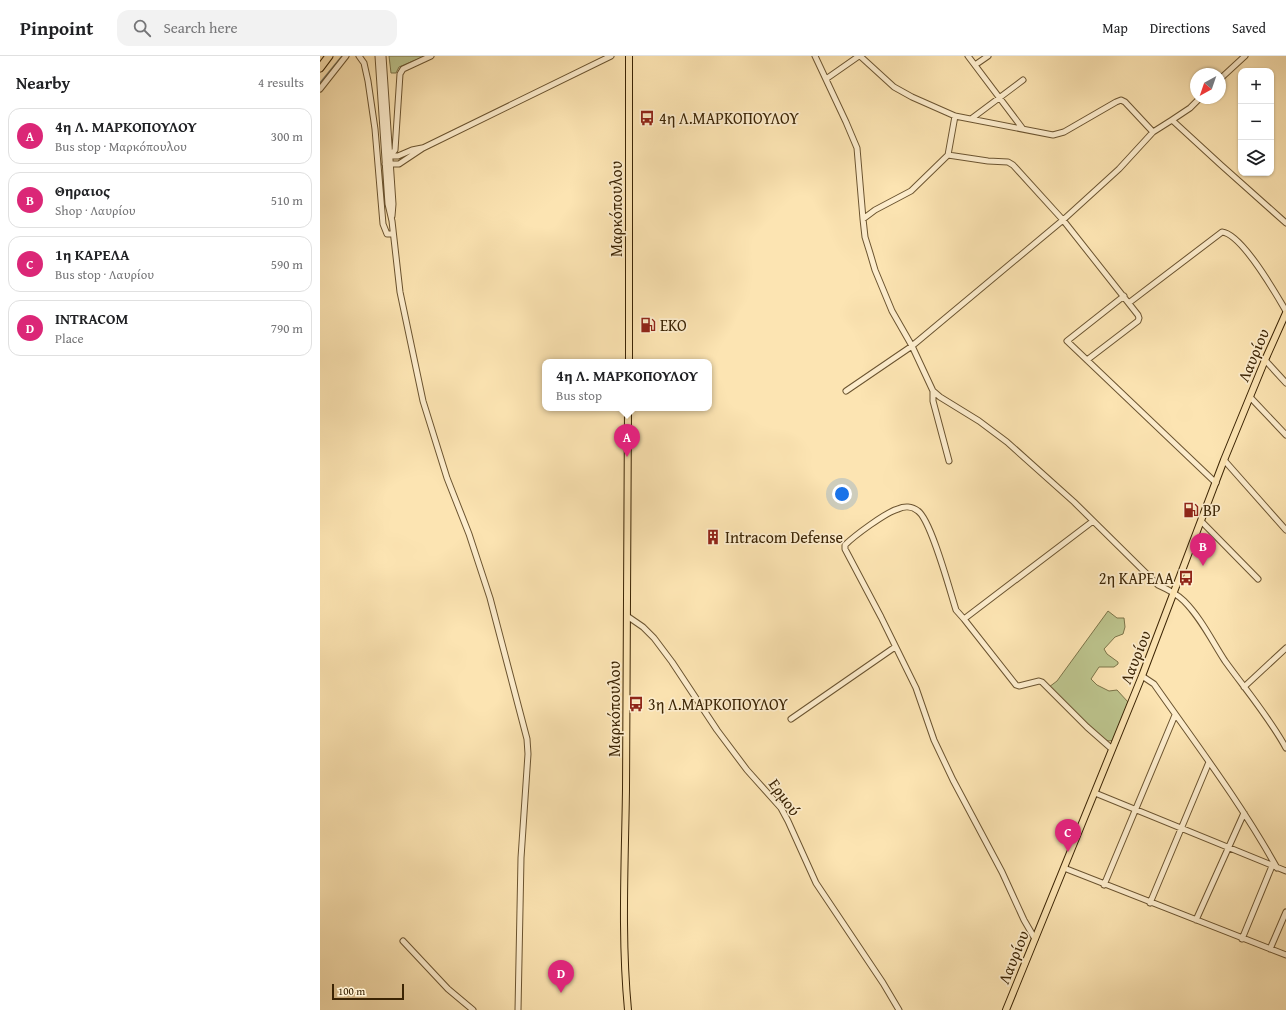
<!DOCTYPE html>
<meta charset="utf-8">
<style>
:root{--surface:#fff;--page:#f2f2f2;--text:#202124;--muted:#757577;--line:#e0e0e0;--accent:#db2777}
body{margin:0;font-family:"Gentium Book Plus",serif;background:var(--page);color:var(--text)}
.controls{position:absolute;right:12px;top:12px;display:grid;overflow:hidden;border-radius:8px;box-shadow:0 1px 3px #0004}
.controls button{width:36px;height:36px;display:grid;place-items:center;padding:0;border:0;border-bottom:1px solid var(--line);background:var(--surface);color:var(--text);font:20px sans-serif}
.compass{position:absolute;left:870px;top:12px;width:36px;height:36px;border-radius:50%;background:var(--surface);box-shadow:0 1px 3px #0004;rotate:220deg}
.scale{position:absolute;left:12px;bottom:10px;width:72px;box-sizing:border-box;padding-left:4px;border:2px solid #3b2404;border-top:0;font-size:11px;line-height:14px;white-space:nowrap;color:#3b2404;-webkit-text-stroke:3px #fdedcd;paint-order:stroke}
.you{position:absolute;left:522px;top:438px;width:14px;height:14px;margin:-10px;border:3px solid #fff;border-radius:50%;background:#1a73e8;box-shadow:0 0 0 6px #1a73e833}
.badge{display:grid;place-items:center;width:26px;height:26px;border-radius:50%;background:var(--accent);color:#fff;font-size:13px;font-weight:700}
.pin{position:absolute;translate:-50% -33px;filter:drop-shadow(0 1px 2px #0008)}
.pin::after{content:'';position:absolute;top:21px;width:14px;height:12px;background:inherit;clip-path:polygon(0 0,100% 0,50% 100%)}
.popup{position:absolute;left:222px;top:303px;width:170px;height:52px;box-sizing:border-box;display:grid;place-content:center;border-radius:8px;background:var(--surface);filter:drop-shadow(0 1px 3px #0005);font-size:13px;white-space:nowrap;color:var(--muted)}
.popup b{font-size:15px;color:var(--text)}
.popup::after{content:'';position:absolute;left:50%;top:100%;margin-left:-8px;border:8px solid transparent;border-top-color:var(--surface)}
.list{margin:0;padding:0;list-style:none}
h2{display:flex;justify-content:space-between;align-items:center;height:52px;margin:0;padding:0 16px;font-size:17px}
h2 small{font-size:13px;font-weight:400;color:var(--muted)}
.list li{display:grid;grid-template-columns:26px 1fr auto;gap:12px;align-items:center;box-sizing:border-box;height:56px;margin:0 8px 8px;padding:0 8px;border:1px solid var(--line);border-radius:12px}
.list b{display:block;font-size:15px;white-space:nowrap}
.list p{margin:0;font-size:13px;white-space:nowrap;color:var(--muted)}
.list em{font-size:13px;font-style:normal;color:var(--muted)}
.icon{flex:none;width:22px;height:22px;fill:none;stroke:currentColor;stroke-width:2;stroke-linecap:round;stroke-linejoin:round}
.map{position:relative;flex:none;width:966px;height:954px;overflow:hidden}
header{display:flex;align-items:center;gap:24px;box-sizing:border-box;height:56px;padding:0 20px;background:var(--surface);border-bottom:1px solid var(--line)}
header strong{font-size:19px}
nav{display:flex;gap:22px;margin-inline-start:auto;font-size:14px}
.search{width:280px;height:36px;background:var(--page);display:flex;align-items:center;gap:10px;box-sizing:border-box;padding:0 14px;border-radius:12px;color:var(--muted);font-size:15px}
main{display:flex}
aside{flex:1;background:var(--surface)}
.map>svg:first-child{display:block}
.green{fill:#bdc58e;stroke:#7c7449}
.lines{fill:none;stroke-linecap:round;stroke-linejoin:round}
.stream{stroke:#797f6f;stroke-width:1.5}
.minor-casing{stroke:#6b5430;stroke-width:7}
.major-casing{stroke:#3b2404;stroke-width:8}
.highway-casing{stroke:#3b2404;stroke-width:9}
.minor{stroke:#fdedcd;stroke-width:5}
.major{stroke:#fce4b2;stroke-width:6}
.highway{stroke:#fce4b2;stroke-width:7}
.labels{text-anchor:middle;stroke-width:3.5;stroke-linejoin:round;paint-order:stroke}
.poi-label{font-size:16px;fill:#3b2404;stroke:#fdedcd;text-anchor:start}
.street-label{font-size:16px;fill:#3b2404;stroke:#fdedcd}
</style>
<header>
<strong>Pinpoint</strong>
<div class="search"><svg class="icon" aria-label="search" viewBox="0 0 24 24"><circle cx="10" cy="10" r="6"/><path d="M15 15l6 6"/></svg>Search here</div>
<nav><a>Map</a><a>Directions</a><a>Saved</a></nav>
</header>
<main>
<aside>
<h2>Nearby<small>4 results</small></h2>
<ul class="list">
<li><span class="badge">A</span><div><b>4η Λ. ΜΑΡΚΟΠΟΥΛΟΥ</b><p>Bus stop · Μαρκόπουλου</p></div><em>300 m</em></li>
<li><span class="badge">B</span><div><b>Θηραιος</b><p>Shop · Λαυρίου</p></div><em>510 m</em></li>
<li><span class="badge">C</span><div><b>1η ΚΑΡΕΛΑ</b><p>Bus stop · Λαυρίου</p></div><em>590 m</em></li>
<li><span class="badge">D</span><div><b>INTRACOM</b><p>Place</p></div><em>790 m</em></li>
</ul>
</aside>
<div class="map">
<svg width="966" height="954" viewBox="0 0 966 954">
<rect width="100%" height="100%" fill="#fce4b2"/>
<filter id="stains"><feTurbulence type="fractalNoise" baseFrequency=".005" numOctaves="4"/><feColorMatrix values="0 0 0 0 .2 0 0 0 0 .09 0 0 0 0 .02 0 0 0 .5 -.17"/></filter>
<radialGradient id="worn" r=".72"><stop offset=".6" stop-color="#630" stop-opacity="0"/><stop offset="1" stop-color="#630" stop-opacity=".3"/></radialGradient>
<path class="green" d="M69 0H105L79 11 76 17H71Z
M788 555 797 562H804L805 571 803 578 795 581 784 593 787 598 798 606V608L794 611H779L771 623 777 629 789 635 797 634 808 646 794 684 789 685 782 683 729 631 737 625Z"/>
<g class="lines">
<path class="stream" d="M0 27 22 0"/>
<g class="minor-casing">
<path id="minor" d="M39 0 44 7 48 25 55 73 63 168 67 178H73
M58 0 68 148 72 165 80 236 103 345 127 422 149 478 170 542 207 683 208 698 201 802 198 954
M63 0 73 148 72 160
M495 0 526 66 537 92 543 163
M540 0 574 31 592 41 635 60 733 79 744 76 796 46 801 44 805 46 833 76 852 64 901 109 966 167
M648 0 703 73
M655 9 668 0
M506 23 539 0
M900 23 925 0
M0 33 26 0
M635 60 628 99 591 135 555 154 543 163 545 181 550 197 555 214 572 255 592 290 613 335 620 341 659 365 687 386 754 446 838 529C847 533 857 538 864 545 881 562 892 585 905 605 926 634 949 661 966 692
M651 63 703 24
M852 64 870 52 880 42
M628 99 668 105 688 106 693 109 743 164 818 259 819 262 818 265 767 304
M68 100H78L92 94 102 92
M70 100 75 94 80 18 83 13 111 0
M65 108H79L103 92 291 0
M804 240 747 285 896 427
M810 246 902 176C922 178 956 238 966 255
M945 304 966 327
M526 335 592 290 743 164 799 113 833 76
M613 335V345L629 405
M930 341 966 379
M904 404 966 474
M773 465 644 563 696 629 699 630 719 625 722 626 767 671 792 693
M882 466 938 523
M307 560 323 571 334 582 352 606 397 674 427 714 461 752 468 765 496 827 563 927 579 954
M644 563 636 554C630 535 611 464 598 455 592 450 584 450 578 453 566 456 534 480 525 489V493L561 561 596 632 614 684 633 724 682 816 704 864 715 883
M822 620 834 628C876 688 921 747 957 812
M924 631 966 592
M471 663 575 591
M775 737 966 815
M744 812 966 899
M784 829 855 659
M830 847 889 706
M876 864 924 757
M922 883 952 810
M83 885 128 933 153 954
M950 893 966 856"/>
</g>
<g class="major-casing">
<path id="major" d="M309 306V0
M308 954C301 880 305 807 306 733 307 606 308 479 308 352
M686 954 822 620 904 404 945 304 966 257"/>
</g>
<g class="highway-casing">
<path id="highway" d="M0 12 9 0"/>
</g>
<use href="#minor" class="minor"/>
<use href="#major" class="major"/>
<use href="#highway" class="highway"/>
</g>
<defs>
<g id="bus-bare" transform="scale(1.2)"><path d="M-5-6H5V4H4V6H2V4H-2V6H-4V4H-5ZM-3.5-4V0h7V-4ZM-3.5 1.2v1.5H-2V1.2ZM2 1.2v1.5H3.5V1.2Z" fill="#8f2418" stroke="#fdedcd" stroke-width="2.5" paint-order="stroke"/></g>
<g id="fuel-bare" transform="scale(1.2)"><path d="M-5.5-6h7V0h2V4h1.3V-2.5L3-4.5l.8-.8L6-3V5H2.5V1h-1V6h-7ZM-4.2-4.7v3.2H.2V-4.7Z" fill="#8f2418" stroke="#fdedcd" stroke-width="2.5" paint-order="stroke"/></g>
<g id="building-bare" transform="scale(1.2)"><path d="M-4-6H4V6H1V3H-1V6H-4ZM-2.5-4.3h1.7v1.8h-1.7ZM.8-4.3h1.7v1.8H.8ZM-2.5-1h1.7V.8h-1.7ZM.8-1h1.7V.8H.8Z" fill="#8f2418" stroke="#fdedcd" stroke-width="2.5" paint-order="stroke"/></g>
</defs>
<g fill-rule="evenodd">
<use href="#bus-bare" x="327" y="62"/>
<use href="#fuel-bare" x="328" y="269"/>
<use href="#fuel-bare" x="871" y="454"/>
<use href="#building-bare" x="393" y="481"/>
<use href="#bus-bare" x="866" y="522"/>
<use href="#bus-bare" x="316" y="648"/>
</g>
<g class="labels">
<g class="poi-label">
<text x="339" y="68">4η Λ.ΜΑΡΚΟΠΟΥΛΟΥ</text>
<text x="340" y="275">EKO</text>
<text x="883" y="460">BP</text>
<text x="405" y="487">Intracom Defense</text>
<text x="854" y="528" text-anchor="end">2η ΚΑΡΕΛΑ</text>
<text x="328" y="654">3η Λ.ΜΑΡΚΟΠΟΥΛΟΥ</text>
</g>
<g class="street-label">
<text transform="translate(296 153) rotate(-90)" y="6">Μαρκόπουλου</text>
<text transform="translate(933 299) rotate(-67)" y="6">Λαυρίου</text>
<text transform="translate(815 601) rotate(-68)" y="6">Λαυρίου</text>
<text transform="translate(294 653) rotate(-90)" y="6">Μαρκόπουλου</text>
<text transform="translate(465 741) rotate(54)" y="6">Ερμού</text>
<text transform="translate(693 901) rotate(-68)" y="6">Λαυρίου</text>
</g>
</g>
<rect width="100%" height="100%" filter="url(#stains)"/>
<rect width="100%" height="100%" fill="url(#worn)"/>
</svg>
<div class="controls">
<button>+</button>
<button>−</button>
<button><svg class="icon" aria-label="layers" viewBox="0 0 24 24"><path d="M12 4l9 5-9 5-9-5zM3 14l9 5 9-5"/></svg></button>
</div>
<svg class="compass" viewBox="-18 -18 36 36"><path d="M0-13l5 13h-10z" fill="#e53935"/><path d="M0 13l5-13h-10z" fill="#757577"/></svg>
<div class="scale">100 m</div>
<div class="you"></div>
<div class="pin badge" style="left:307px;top:401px">A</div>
<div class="popup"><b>4η Λ. ΜΑΡΚΟΠΟΥΛΟΥ</b>Bus stop</div>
<div class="pin badge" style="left:883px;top:510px">B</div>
<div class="pin badge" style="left:748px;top:796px">C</div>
<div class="pin badge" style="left:241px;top:937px">D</div>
</div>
</main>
